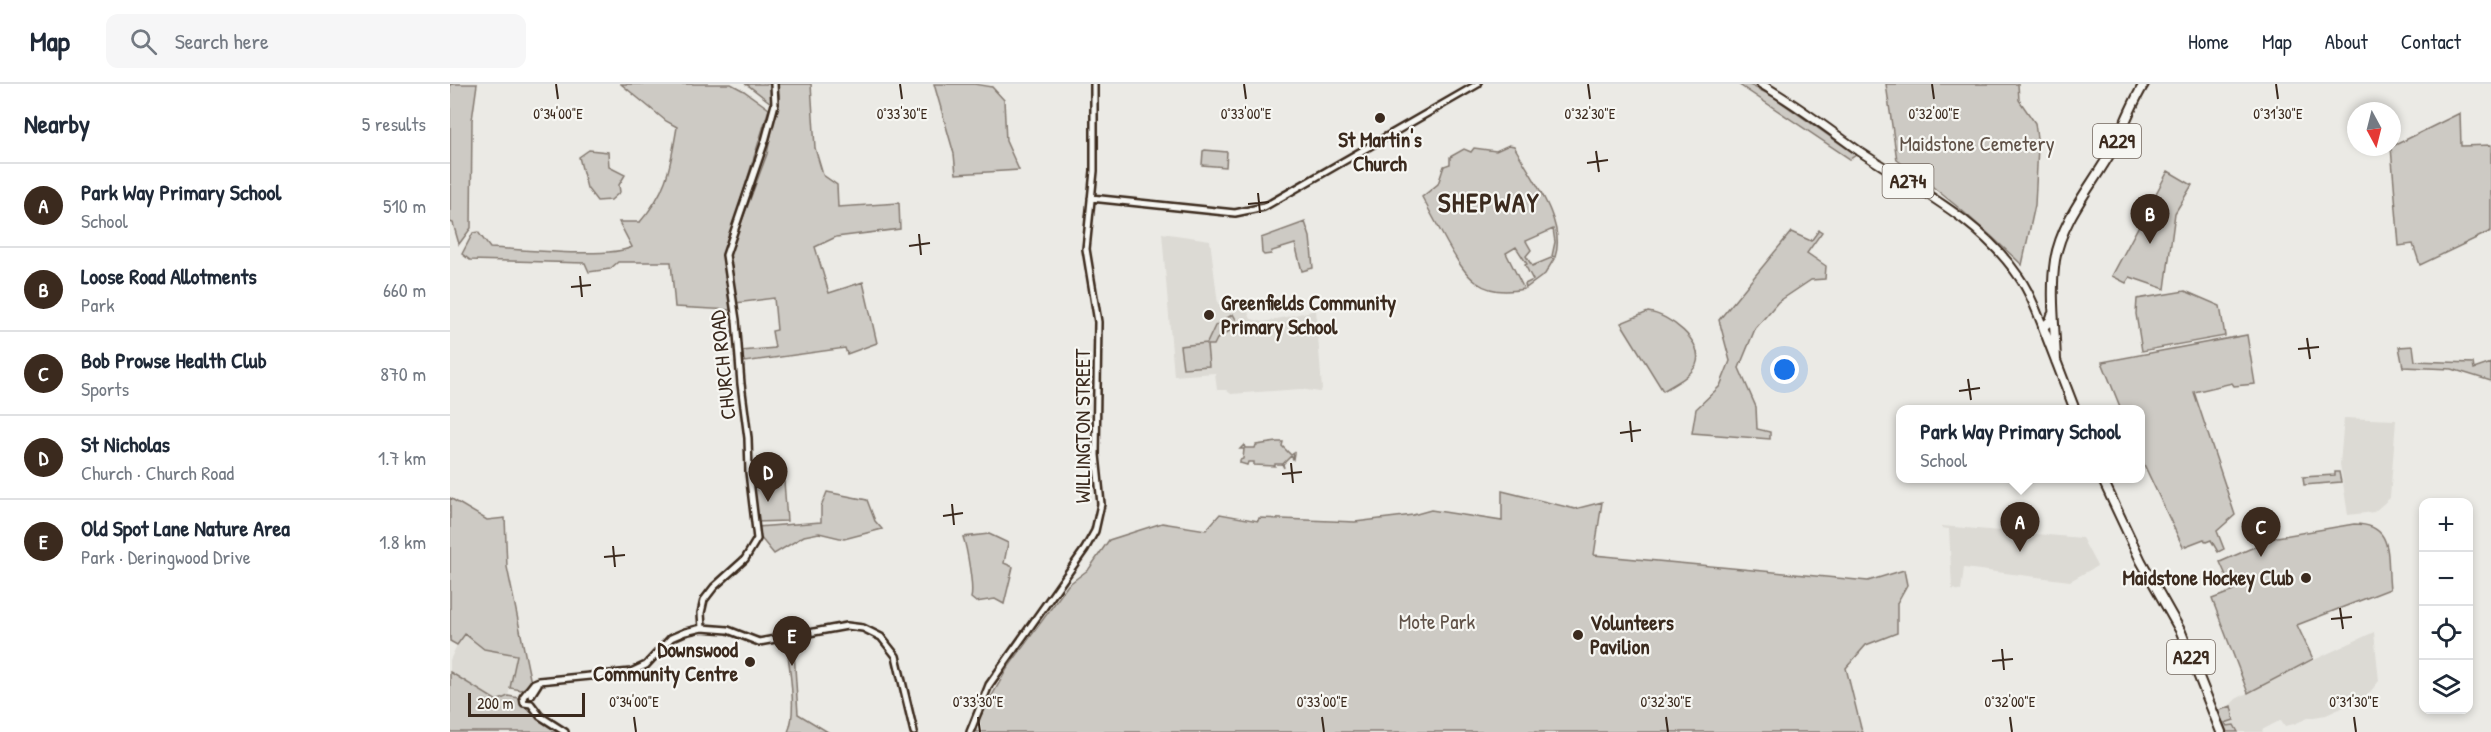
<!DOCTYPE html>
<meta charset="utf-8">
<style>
:root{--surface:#fff;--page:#f6f6f7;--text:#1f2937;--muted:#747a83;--line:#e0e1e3;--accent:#3b2a1e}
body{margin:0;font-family:"Patrick Hand",sans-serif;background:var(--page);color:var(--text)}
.controls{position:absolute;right:18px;bottom:18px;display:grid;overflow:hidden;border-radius:12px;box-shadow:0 3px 9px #0003}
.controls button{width:54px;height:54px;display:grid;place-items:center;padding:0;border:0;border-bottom:2px solid var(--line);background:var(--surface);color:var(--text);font:30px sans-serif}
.compass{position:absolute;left:1897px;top:18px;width:54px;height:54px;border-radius:50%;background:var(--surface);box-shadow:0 3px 9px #0003;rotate:173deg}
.scale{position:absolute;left:18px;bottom:15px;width:117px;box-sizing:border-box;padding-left:6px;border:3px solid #3b2a1e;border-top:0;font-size:16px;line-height:21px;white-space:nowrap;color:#3b2a1e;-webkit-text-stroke:4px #f6f6f2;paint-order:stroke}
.you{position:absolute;left:1335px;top:286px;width:21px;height:21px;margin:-15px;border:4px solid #fff;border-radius:50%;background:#1a73e8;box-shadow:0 0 0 9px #1a73e833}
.badge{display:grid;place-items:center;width:39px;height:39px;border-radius:50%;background:var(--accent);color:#fff;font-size:20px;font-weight:700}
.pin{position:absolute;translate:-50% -50px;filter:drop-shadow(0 2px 3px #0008)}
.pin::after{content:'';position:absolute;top:32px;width:21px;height:18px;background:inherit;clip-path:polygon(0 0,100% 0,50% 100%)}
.popup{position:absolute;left:1446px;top:321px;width:249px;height:78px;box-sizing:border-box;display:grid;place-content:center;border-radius:12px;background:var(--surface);filter:drop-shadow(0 2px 4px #0005);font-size:20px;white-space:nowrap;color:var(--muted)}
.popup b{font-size:22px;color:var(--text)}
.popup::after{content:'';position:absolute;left:50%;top:100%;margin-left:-12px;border:12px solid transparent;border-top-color:var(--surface)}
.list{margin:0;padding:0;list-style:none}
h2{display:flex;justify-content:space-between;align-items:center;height:78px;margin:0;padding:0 24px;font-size:26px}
h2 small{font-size:20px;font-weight:400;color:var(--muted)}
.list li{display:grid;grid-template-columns:39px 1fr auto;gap:18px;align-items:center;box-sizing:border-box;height:84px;padding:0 24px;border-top:2px solid var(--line)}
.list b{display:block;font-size:22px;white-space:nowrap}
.list p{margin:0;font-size:20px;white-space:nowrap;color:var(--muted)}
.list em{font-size:20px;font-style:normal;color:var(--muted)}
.icon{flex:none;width:33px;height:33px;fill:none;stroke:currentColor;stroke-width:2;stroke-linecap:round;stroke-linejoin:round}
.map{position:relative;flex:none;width:2041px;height:648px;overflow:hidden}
header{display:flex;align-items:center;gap:36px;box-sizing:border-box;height:84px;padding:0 30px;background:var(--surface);border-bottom:2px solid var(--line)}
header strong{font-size:28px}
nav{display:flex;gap:33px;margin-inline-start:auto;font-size:21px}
.search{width:420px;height:54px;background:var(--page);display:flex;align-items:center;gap:15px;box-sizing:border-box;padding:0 21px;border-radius:12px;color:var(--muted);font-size:22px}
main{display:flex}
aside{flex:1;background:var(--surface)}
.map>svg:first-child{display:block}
.built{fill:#dcdad4}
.green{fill:#cdcac4;stroke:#847a71;stroke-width:1.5}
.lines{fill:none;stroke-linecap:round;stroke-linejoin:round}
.minor-casing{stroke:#3b2a1e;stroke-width:10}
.major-casing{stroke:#3b2a1e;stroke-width:11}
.highway-casing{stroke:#3b2a1e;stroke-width:12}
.minor{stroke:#f6f6f2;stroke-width:5}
.major{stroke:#f6f6f2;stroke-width:7}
.highway{stroke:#f6f6f2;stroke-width:8}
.ticks{fill:none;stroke:#3b2a1e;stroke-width:2}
.poi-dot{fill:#3b2a1e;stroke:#f6f6f2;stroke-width:2}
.labels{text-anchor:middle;stroke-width:4.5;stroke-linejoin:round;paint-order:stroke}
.shield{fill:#f6f6f2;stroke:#73675e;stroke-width:1.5}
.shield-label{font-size:20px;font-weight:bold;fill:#3b2a1e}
.poi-label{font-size:21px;font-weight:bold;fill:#3b2a1e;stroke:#f6f6f2;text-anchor:start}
.park-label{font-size:21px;fill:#605248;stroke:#f6f6f2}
.street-label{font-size:21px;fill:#3b2a1e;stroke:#f6f6f2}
.district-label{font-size:27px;font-weight:bold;letter-spacing:1.5px;fill:#3b2a1e;stroke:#f6f6f2}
.ticks-label{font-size:15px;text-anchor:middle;fill:#3b2a1e;stroke:#f6f6f2;stroke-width:4.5;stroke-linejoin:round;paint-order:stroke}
</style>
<header>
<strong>Map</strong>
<div class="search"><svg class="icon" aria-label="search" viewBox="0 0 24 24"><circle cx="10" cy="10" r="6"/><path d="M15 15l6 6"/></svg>Search here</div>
<nav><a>Home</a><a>Map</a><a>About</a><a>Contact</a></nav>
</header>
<main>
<aside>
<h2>Nearby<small>5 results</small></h2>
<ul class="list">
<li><span class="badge">A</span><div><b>Park Way Primary School</b><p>School</p></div><em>510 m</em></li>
<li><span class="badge">B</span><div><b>Loose Road Allotments</b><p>Park</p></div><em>660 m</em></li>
<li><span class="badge">C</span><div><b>Bob Prowse Health Club</b><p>Sports</p></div><em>870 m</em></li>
<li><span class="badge">D</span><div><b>St Nicholas</b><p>Church · Church Road</p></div><em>1.7 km</em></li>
<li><span class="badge">E</span><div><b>Old Spot Lane Nature Area</b><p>Park · Deringwood Drive</p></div><em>1.8 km</em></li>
</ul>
</aside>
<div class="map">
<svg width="2041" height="648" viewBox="0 0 2041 648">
<rect width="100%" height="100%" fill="#ebeae5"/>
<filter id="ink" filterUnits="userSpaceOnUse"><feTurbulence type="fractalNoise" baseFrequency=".0167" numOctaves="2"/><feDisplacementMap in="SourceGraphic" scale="12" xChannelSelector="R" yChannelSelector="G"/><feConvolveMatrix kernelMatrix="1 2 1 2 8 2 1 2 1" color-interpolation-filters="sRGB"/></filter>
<g filter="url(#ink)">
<path class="built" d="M712 149 760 156 768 220 794 219 801 235 814 238 866 226 872 305 870 308 850 305 781 310 776 306H767L765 289 724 292Z
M1894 334 1946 336 1940 414 1924 428 1898 431 1890 380Z
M1492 442 1632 454 1647 482 1620 497 1514 484 1511 507 1502 505 1499 445 1492 444Z
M1924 548 1929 597 1916 613 1876 631 1858 634 1844 640 1835 642 1831 636 1812 646 1813 648H1788L1784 641 1776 642 1775 639 1782 637 1785 633 1780 621 1786 615 1825 594Z
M15 550 34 565 68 571 58 612 47 617 0 588V576L7 561Z"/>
<path class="green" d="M0 0H27L22 36 21 144 9 160 3 139 0 138Z
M171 0H281L294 7 319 25 275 167 281 226 225 223 221 178H168L160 185 139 188 135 179 20 176 12 170 23 149 28 148 40 164C71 165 159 175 182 163L169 138H190C218 106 220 83 227 43L216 37Z
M295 0H321V19L299 2Z
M327 0H361L365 64 373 91 387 101 388 123 449 119 450 145 386 153 365 163 379 209 413 198 427 259 397 270 395 264 294 278 292 267 325 264 322 247 327 246 324 214 286 219 278 174 317 70 329 11Z
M484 0H524L542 3 554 16 556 57 569 86 506 90 504 70Z
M1288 0H1298L1322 12 1406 71 1400 75Z
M1436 0H1568L1569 16 1585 39 1588 62 1585 121 1572 181C1533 143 1492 108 1447 76Z
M2010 29 2011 62 2041 61V147L1970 181 1963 160 1949 162 1941 63Z
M1059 61 1064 62C1080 92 1117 138 1105 173L1102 172 1105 158 1103 145 1076 157 1081 166 1076 172 1082 182 1101 174 1104 175 1095 190 1076 204 1075 200 1083 196 1075 181 1077 180 1066 163 1056 169 1074 205C1030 214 1017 194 997 159 989 144 980 128 972 113L988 100 994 82 1000 80V73L1014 65 1021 68 1024 64 1046 67Z
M139 66 158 68 159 83 175 91 169 101 170 108 161 116 147 117 137 104 129 73Z
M755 66 777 68 776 83 752 81 753 67Z
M1718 87 1742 101 1725 129 1715 205 1680 193 1676 199 1662 192Z
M855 138 860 153 863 184 852 187 845 160 822 167 821 170 814 171 812 169 811 154Z
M1369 146 1372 148 1357 169 1376 182 1375 195 1361 196 1328 218 1305 245 1289 284 1306 323 1307 345 1320 348V355L1242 349 1246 325 1270 302 1280 277 1269 236 1341 148 1361 157Z
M1735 207 1770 222 1775 252 1692 267 1686 230 1687 215Z
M1198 228C1218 230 1256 258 1246 281 1240 293 1224 300 1213 307L1171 239Z
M783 230 789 241 767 255 764 261H757L759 282 733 284 730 262 757 259 765 242Z
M1797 251 1805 300 1784 302 1782 299 1744 308 1785 431 1767 447 1774 465 1768 468 1761 456 1756 458 1754 455 1733 463 1690 372V326L1671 325 1652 278Z
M1963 262 1965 277 2023 279 2024 285 2041 279V297L2002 285 1953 283 1949 263Z
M827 358H833L832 362 841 371 844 369 843 375 841 372 833 380 834 384 832 380H825V382L804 381V378H798L797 381 790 379V376L793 375 794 365H790L794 361 795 364H805L806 361Z
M1885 388H1889L1891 398 1854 401 1853 393 1885 391Z
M334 397 337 437 306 438 302 400Z
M1052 407 1125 425 1152 418 1144 471 1418 497 1454 486 1457 501 1447 519V549L1416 561 1396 584 1412 648H525L530 633 557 585 618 501 639 485 659 456 712 439 756 446 770 430 808 437 809 434 905 438 963 431 981 426 1052 437Z
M377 408 417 416 425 437 432 445 394 455 369 449 354 452 324 470 310 453 307 443 371 438V423Z
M0 414 37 436 55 434 57 483 81 599 71 606 60 604 67 571 34 565 15 550 7 561 0 557Z
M1904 440C1946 440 1936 474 1940 505L1847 541 1863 575 1798 609 1762 515 1783 507 1770 478 1827 453Z
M539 450 558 459 554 479 563 483 554 520 545 515 526 518 521 514C524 504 517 464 513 453Z
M343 552 348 630 378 648H338C348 627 338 577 336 553Z
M0 588 47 617 58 612 69 614 73 622 108 648H0Z
M1781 622 1784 636 1775 639 1777 642 1784 641 1788 648H1777L1768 627Z"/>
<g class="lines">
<g class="minor-casing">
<path id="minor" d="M641 114 785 129 814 123 1028 0
M252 544 251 529 254 516 264 503 295 475 307 455 299 388 298 354 291 300 286 236 276 171 315 57 325 20 324 0
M81 611 88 600
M81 620 74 619 73 613 84 599 89 597 181 588 196 581 221 554 235 548 252 544 278 546 309 558 397 542 413 544 431 553 446 572 464 648
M81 620 90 632 115 648
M520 648 539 601 635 465 645 447 651 420 646 371 648 238 636 165 644 87V0"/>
</g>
<g class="major-casing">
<path id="major" d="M1311 0C1346 20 1377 44 1409 67 1466 105 1530 135 1569 193 1580 208 1586 226 1593 243"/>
</g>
<g class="highway-casing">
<path id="highway" d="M1602 231 1600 237 1593 243 1625 326
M1606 277C1605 243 1600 210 1605 176 1612 135 1642 102 1662 66 1673 45 1681 21 1694 0
M1652 394 1691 477 1731 548 1771 648"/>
</g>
<use href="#minor" class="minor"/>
<use href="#major" class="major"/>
<use href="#highway" class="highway"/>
</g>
</g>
<path class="ticks" d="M106 0 108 15M450 0 452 15M794 0 796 15M1138 0 1140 15M1482 0 1484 15M1826 0 1828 15M1146 67 1149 88M1137 79 1158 76M808 109 810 129M798 120 819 118M469 150 471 171M459 162 480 159M130 192 132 213M121 203 141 201M1857 254 1860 275M1848 265 1869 263M1518 295 1521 316M1509 307 1530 304M1180 337 1182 358M1170 349 1191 346M841 379 843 399M832 390 852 388M502 420 504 441M493 432 513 429M163 462 165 483M154 473 175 471M1890 524 1893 545M1881 535 1902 533M1552 565 1554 586M1542 577 1563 575M184 633 186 648M528 633 530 648M872 633 874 648M1216 633 1218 648M1560 633 1562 648M1904 633 1906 648"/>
<g class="poi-dot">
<circle cx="930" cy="34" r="6"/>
<circle cx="759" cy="231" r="6"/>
<circle cx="1856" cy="494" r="6"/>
<circle cx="1128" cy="551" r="6"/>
<circle cx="300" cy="578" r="6"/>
</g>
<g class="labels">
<g class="shield">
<rect x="1643" y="40" width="48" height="34" rx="4.5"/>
<rect x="1432.5" y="80" width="51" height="34" rx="4.5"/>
<rect x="1717" y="556" width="48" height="34" rx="4.5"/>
</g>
<g class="shield-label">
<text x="1667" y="64">A229</text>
<text x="1458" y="104">A274</text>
<text x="1741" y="580">A229</text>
</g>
<g class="poi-label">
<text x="930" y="63" text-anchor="middle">St Martin's<tspan x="930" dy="24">Church</tspan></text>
<text x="771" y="226">Greenfields Community<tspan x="771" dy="24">Primary School</tspan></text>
<text x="1844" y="501" text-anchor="end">Maidstone Hockey Club</text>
<text x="1140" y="546">Volunteers<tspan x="1140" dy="24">Pavilion</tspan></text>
<text x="288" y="573" text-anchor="end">Downswood<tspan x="288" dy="24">Community Centre</tspan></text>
</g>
<g class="park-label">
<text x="1527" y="67">Maidstone Cemetery</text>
<text x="987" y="545">Mote Park</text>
</g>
<g class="street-label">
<text transform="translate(273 281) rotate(-96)" y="7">CHURCH ROAD</text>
<text transform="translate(633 342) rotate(-90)" y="7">WILLINGTON STREET</text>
</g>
<g class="district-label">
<text x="1039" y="128">SHEPWAY</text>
</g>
</g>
<g class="ticks-label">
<text x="108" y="35">0°34'00"E</text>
<text x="452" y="35">0°33'30"E</text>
<text x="796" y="35">0°33'00"E</text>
<text x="1140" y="35">0°32'30"E</text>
<text x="1484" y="35">0°32'00"E</text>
<text x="1828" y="35">0°31'30"E</text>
<text x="184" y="623">0°34'00"E</text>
<text x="528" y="623">0°33'30"E</text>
<text x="872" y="623">0°33'00"E</text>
<text x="1216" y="623">0°32'30"E</text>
<text x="1560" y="623">0°32'00"E</text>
<text x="1904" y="623">0°31'30"E</text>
</g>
</svg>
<div class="controls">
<button>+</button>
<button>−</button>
<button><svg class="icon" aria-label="locate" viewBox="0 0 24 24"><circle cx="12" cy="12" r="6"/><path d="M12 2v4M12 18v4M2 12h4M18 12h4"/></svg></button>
<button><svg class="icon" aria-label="layers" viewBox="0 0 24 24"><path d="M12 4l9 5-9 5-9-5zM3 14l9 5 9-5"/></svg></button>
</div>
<svg class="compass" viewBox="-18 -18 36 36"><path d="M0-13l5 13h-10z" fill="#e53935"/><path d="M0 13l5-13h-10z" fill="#747a83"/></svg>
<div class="scale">200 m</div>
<div class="you"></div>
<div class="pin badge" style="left:1570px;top:468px">A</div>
<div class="popup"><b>Park Way Primary School</b>School</div>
<div class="pin badge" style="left:1700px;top:160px">B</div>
<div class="pin badge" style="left:1811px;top:473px">C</div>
<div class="pin badge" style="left:318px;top:418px">D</div>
<div class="pin badge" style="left:342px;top:582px">E</div>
</div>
</main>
